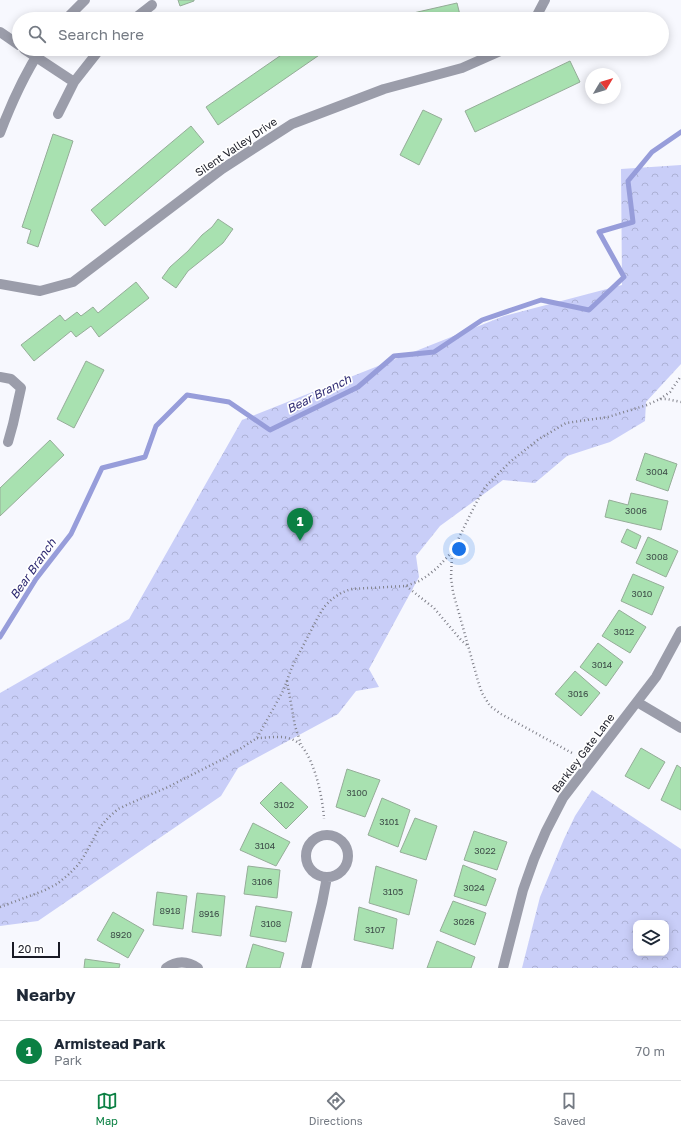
<!DOCTYPE html>
<style>
:root{--surface:#fff;--page:#f6f6f7;--text:#1f2937;--muted:#747a83;--line:#e0e1e3;--accent:#0b8043}
body{margin:0;font-family:"Golos Text",sans-serif;background:var(--page);color:var(--text)}
.controls{position:absolute;right:12px;bottom:12px;display:grid;overflow:hidden;border-radius:8px;box-shadow:0 2px 10px #0003}
.controls button{width:36px;height:36px;display:grid;place-items:center;padding:0;border:0;border-bottom:1px solid var(--line);background:var(--surface);color:var(--text);font:20px sans-serif}
.compass{position:absolute;left:585px;top:68px;width:36px;height:36px;border-radius:50%;background:var(--surface);box-shadow:0 2px 10px #0003;rotate:52deg}
.scale{position:absolute;left:12px;bottom:10px;width:48px;box-sizing:border-box;padding-left:4px;border:2px solid #191a25;border-top:0;font-size:11px;line-height:14px;white-space:nowrap;color:#191a25;-webkit-text-stroke:3px #fff;paint-order:stroke}
.you{position:absolute;left:459px;top:549px;width:14px;height:14px;margin:-10px;border:3px solid #fff;border-radius:50%;background:#1a73e8;box-shadow:0 0 0 6px #1a73e833}
.badge{display:grid;place-items:center;width:26px;height:26px;border-radius:50%;background:var(--accent);color:#fff;font-size:13px;font-weight:700}
.pin{position:absolute;translate:-50% -33px;filter:drop-shadow(0 1px 2px #0008)}
.pin::after{content:'';position:absolute;top:21px;width:14px;height:12px;background:inherit;clip-path:polygon(0 0,100% 0,50% 100%)}
.list{margin:0;padding:0;list-style:none}
h2{display:flex;justify-content:space-between;align-items:center;height:52px;margin:0;padding:0 16px;font-size:17px}
h2 small{font-size:13px;font-weight:400;color:var(--muted)}
.list li{display:grid;grid-template-columns:26px 1fr auto;gap:12px;align-items:center;box-sizing:border-box;height:60px;padding:0 16px;border-top:1px solid var(--line)}
.list b{display:block;font-size:15px;white-space:nowrap}
.list p{margin:0;font-size:13px;white-space:nowrap;color:var(--muted)}
.list em{font-size:13px;font-style:normal;color:var(--muted)}
.icon{flex:none;width:22px;height:22px;fill:none;stroke:currentColor;stroke-width:2;stroke-linecap:round;stroke-linejoin:round}
.map{position:relative;flex:none;width:681px;height:968px;overflow:hidden}
.search{position:absolute;background:var(--surface);box-shadow:0 2px 10px #0003;left:12px;right:12px;top:12px;height:44px;display:flex;align-items:center;gap:10px;box-sizing:border-box;padding:0 14px;border-radius:22px;color:var(--muted);font-size:15px}
.sheet{height:112px;background:var(--surface)}
nav{display:flex;justify-content:space-around;align-items:center;box-sizing:border-box;height:56px;border-top:1px solid var(--line);background:var(--surface);font-size:11px;color:var(--muted)}
nav a{display:grid;justify-items:center;gap:2px}
nav .on{color:var(--accent)}
.map>svg:first-child{display:block}
.forest{fill:url(#forest-crowns);fill-rule:evenodd}
.lines{fill:none;stroke-linecap:round;stroke-linejoin:round}
.stream{stroke:#979dda;stroke-width:5}
.building{fill:#a8e1b0;stroke:#95ad98}
.path{stroke:#80818a;stroke-width:2.5;stroke-dasharray:1 3;stroke-linecap:butt}
.minor{stroke:#9b9daa;stroke-width:10}
.tertiary{stroke:#9b9daa;stroke-width:10}
.labels{text-anchor:middle;stroke-width:3.5;stroke-linejoin:round;paint-order:stroke}
.number-label{font-size:9px;fill:#3d4c48}
.street-label{font-size:11px;fill:#191a25;stroke:#fff}
.water-label{font-size:12px;font-style:italic;fill:#2e2a72;stroke:#fff}
</style>
<div class="map">
<svg width="681" height="968" viewBox="0 0 681 968">
<defs>
<pattern id="forest-crowns" width="20" height="18" patternUnits="userSpaceOnUse"><rect width="20" height="18" fill="#c9cef8"/><path d="M2 6a3 3 0 1 1 6 0M12 15a3 3 0 1 1 6 0" fill="none" stroke="#acb0d4"/></pattern>
</defs>
<rect width="100%" height="100%" fill="#f7f8fe"/>
<path class="forest" d="M681 165V364L646 402 645 421 610 442 567 456 535 483 503 480 440 526 416 556 419 577 369 669 379 687 356 691 338 714 238 768 221 796 38 921 0 926V693L129 619 242 420 504 316 622 285 621 169Z
M592 790 681 849V968H522L540 897 564 839 575 816ZM636 923H666V953H636Z"/>
<g class="lines">
<path class="stream" d="M0 637 36 579 71 534 102 468 145 457 156 426 187 395 229 402 270 430 358 387 394 356 434 352 482 320 541 300 589 310 624 277 599 232 633 222 628 181 652 152 681 132"/>
</g>
<path class="building" d="M178 0H194V1L180 6Z
M457 3 461 19H387Z
M290 49H328L218 125 206 107Z
M570 61 580 82 475 132 465 111Z
M423 110 442 119 419 165 400 155Z
M191 126 204 142 105 226 91 210Z
M53 134 73 141 38 247 27 243 31 230 22 227Z
M218 219 233 229 223 243 188 271 176 288 162 278 170 267 188 251 202 235 212 227Z
M136 282 149 298 99 337 91 326 76 337 71 331 34 361 21 345 60 315 65 321 77 312 81 316 93 307 98 313Z
M86 361 104 370 74 428 57 419Z
M50 440 64 455 0 516V488Z
M645 453 677 464 668 491 636 480Z
M631 493 668 501 661 530 605 517 609 500 628 505Z
M627 529 641 536 636 549 621 542Z
M648 537 678 551 666 577 636 563Z
M633 574 664 587 652 615 621 601Z
M619 610 646 627 630 653 602 636Z
M598 643 623 662 606 686 580 667Z
M575 671 600 693 581 716 555 694Z
M641 748 665 762 649 789 625 776Z
M677 765 681 768V810L661 800Z
M347 769 380 780 365 817 336 807Z
M281 782 308 807 286 829 260 803Z
M382 798 410 810 398 847 368 835Z
M415 818 437 826 426 860 400 852Z
M253 823 290 842 276 866 240 850Z
M474 831 507 842 497 870 464 860Z
M463 865 496 879 486 906 454 896Z
M248 866 280 870 277 898 244 894Z
M376 866 417 880 409 915 369 903Z
M157 892 187 896 183 929 153 925Z
M197 893 225 896 221 936 192 932Z
M453 901 486 913 475 945 440 931Z
M256 906 292 912 286 942 250 936Z
M359 907 397 919 393 949 354 940Z
M113 912 144 930 128 958 97 940Z
M437 941 475 957 471 968H427Z
M253 944 284 953 280 968H246Z
M85 959 120 964 119 968H84Z"/>
<g class="lines">
<path class="path" d="M660 399 670 392 681 376
M452 554 451 578 453 592 478 681 482 693 490 706 501 714 572 753
M406 586 434 608 461 640 468 646
M287 681 295 726 301 744
M257 738C268 738 281 735 291 739 313 745 323 799 324 819
M0 907 43 891 57 884 68 875 78 865 84 856 100 827 109 817 118 809 131 803 168 787 221 760 240 749 257 738 283 691 292 667 317 619 324 607 332 599 341 593 351 589 406 586 419 581 427 576 437 568 452 552 474 507 485 487 511 461 539 439 566 423 608 417 647 405 660 399H667L681 402"/>
<path class="minor" d="M134 19 152 5
M535 19 545 0
M0 32 19 45
M24 49 74 82 58 114
M74 82 100 49
M0 284 40 291 73 282 222 169 292 124 384 89 462 68 505 49
M0 377 11 379 21 388 13 424 8 442
M637 702 681 728
M306 856a21 21 0 1 1 42 0a21 21 0 1 1-42 0Z
M166 968C177 960 188 961 198 968
M306 968 322 903 327 877
M503 968 523 890 534 859 546 831 563 798 656 677 681 631"/>
<path class="tertiary" d="M66 19 85 0
M0 133C11 104 24 75 41 49"/>
</g>
<g class="labels">
<g class="number-label">
<text x="657" y="475">3004</text>
<text x="636" y="514">3006</text>
<text x="657" y="560">3008</text>
<text x="642" y="597">3010</text>
<text x="624" y="635">3012</text>
<text x="602" y="668">3014</text>
<text x="578" y="697">3016</text>
<text x="357" y="796">3100</text>
<text x="284" y="808">3102</text>
<text x="389" y="825">3101</text>
<text x="265" y="849">3104</text>
<text x="485" y="854">3022</text>
<text x="262" y="885">3106</text>
<text x="474" y="891">3024</text>
<text x="393" y="895">3105</text>
<text x="170" y="914">8918</text>
<text x="209" y="917">8916</text>
<text x="464" y="925">3026</text>
<text x="271" y="927">3108</text>
<text x="375" y="933">3107</text>
<text x="121" y="938">8920</text>
</g>
<g class="street-label">
<text transform="translate(236 147) rotate(-34)" y="4">Silent Valley Drive</text>
<text transform="translate(583 753) rotate(-53)" y="4">Barkley Gate Lane</text>
</g>
<g class="water-label">
<text transform="translate(319 394) rotate(-27)" y="4">Bear Branch</text>
<text transform="translate(33 569) rotate(-55)" y="4">Bear Branch</text>
</g>
</g>
</svg>
<div class="controls">
<button><svg class="icon" aria-label="layers" viewBox="0 0 24 24"><path d="M12 4l9 5-9 5-9-5zM3 14l9 5 9-5"/></svg></button>
</div>
<svg class="compass" viewBox="-18 -18 36 36"><path d="M0-13l5 13h-10z" fill="#e53935"/><path d="M0 13l5-13h-10z" fill="#747a83"/></svg>
<div class="scale">20 m</div>
<div class="you"></div>
<div class="pin badge" style="left:300px;top:541px">1</div>
<div class="search"><svg class="icon" aria-label="search" viewBox="0 0 24 24"><circle cx="10" cy="10" r="6"/><path d="M15 15l6 6"/></svg>Search here</div>
</div>
<section class="sheet">
<h2>Nearby<small></small></h2>
<ul class="list">
<li><span class="badge">1</span><div><b>Armistead Park</b><p>Park</p></div><em>70 m</em></li>
</ul>
</section>
<nav>
<a class="on"><svg class="icon" aria-label="map" viewBox="0 0 24 24"><path d="M3 6l6-2 6 2 6-2v14l-6 2-6-2-6 2zM9 4v14M15 6v14"/></svg>Map</a>
<a><svg class="icon" aria-label="directions" viewBox="0 0 24 24"><path d="M12 3l9 9-9 9-9-9zM9 14v-3h6M13 9l2 2-2 2"/></svg>Directions</a>
<a><svg class="icon" aria-label="saved" viewBox="0 0 24 24"><path d="M7 4h10v16l-5-4-5 4z"/></svg>Saved</a>
</nav>
